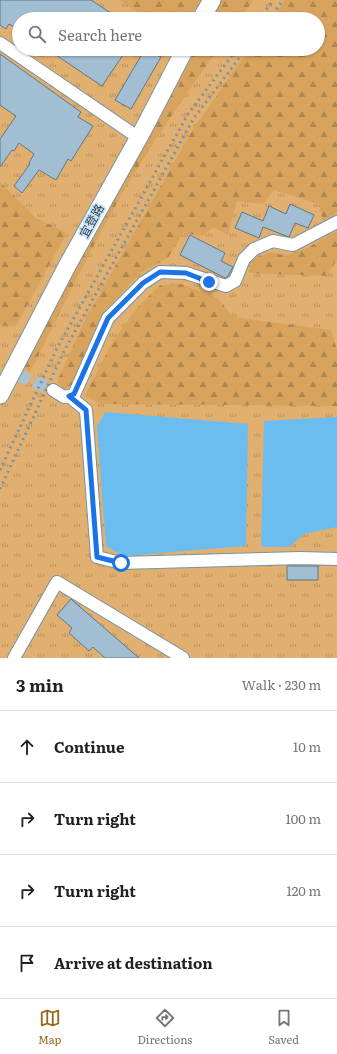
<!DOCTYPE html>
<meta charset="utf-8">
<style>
:root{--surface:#fff;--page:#f6f6f6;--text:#202124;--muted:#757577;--line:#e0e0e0;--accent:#986719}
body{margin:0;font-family:Literata,"Noto Sans SC",serif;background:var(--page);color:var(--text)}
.stop{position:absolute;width:12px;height:12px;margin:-9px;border:3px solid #1a73e8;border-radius:50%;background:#fff}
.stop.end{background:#1a73e8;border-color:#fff;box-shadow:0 1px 4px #0008}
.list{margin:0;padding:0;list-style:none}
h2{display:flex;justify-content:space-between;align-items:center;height:52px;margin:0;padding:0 16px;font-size:17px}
h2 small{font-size:13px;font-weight:400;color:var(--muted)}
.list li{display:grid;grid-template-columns:26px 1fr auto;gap:12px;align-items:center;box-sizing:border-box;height:72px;padding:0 16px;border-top:1px solid var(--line)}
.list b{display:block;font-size:15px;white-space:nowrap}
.list em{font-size:13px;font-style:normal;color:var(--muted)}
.icon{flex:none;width:22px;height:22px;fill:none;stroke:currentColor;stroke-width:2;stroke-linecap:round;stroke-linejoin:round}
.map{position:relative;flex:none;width:337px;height:658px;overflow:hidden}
.search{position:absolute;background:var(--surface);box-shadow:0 1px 3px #0004;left:12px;right:12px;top:12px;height:44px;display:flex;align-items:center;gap:10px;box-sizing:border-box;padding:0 14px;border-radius:22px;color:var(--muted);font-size:15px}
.sheet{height:340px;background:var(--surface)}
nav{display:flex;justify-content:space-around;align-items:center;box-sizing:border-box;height:56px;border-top:1px solid var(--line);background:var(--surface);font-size:11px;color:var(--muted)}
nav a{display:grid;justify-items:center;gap:2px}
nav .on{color:var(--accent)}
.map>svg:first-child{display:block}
.grass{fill:url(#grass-tufts);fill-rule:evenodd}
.forest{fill:url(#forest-firs)}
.water{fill:#6cbdef}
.building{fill:#a1bed2;stroke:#5c788a}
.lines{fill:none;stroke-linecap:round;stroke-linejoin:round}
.street-tunnel{stroke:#a7c2d4;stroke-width:12;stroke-dasharray:12 6;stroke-linecap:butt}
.street-casing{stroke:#7793a5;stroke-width:14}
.secondary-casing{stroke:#7793a5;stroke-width:19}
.street{stroke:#fff;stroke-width:12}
.secondary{stroke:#fff;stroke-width:17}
.rail{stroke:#7c92a0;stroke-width:3;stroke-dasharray:2 4;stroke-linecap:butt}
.route{stroke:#1a73e8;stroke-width:5}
.labels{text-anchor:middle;stroke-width:3.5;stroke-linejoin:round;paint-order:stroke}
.street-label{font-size:12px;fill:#313d45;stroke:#c5e3f8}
</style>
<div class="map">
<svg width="337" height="658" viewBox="0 0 337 658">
<defs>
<pattern id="grass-tufts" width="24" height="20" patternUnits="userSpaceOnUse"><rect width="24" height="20" fill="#e1b070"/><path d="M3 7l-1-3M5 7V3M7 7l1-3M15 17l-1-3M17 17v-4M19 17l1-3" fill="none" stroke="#b7905e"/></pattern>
<pattern id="forest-firs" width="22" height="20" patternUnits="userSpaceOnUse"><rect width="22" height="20" fill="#d7a35d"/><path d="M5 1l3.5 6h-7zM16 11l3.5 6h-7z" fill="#af864f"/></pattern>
</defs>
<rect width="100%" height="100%" fill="#c5e3f8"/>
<path class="grass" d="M0 0H337V658H0ZM19 19H318V49H19Z"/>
<path class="forest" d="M120 0H200L189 19H146Z
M218 0H254L239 19H208Z
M285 0H337V213L323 221 319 204 274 190 263 204 237 201 228 235 213 227 203 236 183 233 168 258 140 273 104 312 75 382 65 389 57 382 83 324 131 238 192 131 249 49H318V19H271Z
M192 49H218C185 96 151 144 122 194 89 252 60 312 30 372L21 365Z
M0 182 36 218 67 233 16 326 0 325Z
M337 231V260L326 276 249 273 250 260 271 252 285 256 309 247Z
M181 284 218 299 233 317 331 330 337 350V406L100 404 85 395 113 341 137 308 160 285Z"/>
<path class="water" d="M105 412 248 424 246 546 123 556 106 546 97 427Z
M337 417V527L304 534 289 547H261L264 421Z"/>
<path class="building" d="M0 0H91L120 19H19V30L9 24 6 29 0 25Z
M47 49H127L102 86Z
M145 49 161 57 131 109 115 100Z
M0 54 81 112 78 117 93 126 71 161 68 159 56 180 39 170 22 193 14 186 30 164 29 163 34 154 19 143 14 151 12 150 0 167V139L16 116 0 105Z
M290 204 314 215 308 228 295 223 289 237 263 227 259 238 235 228 242 212 263 221 269 206 286 214Z
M190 235 225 253 221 261 233 267 228 276 225 278 180 255Z
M287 566H318V580H287Z
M71 599 72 600 139 658H105L93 647 89 651 69 633 72 628 57 615Z"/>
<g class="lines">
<path class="street-tunnel" d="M18 375 53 390"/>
<g class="street-casing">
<path id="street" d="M0 43 139 138
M53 390 64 397 74 395 108 318 143 283 160 272 186 273 226 286 235 281 244 259 254 249 273 241 293 245 337 222
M69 396 86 410 97 557 121 563 300 558 337 559
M14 658 57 582 183 658"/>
</g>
<g class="secondary-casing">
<path id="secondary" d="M201 19 212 0
M0 395 67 266 143 130 185 49"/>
</g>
<use href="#street" class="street"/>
<use href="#secondary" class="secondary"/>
<path class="rail" d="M259 19 274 0
M269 19 283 0
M0 470 57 348 188 114 237 49
M0 489 64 351 194 118 246 49"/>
</g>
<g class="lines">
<path class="route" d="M121 563 97 557 86 410 69 396 74 394 108 318 143 283 160 272 186 273 209 282"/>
</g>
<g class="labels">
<g class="street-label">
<text transform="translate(92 221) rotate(-61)" y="4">宜登路</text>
</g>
</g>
</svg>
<div class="stop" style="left:121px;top:563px"></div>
<div class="stop end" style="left:209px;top:282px"></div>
<div class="search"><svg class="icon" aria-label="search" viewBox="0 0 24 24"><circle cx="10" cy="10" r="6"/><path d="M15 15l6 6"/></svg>Search here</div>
</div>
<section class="sheet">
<h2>3 min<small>Walk · 230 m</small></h2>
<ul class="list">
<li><svg class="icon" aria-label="ahead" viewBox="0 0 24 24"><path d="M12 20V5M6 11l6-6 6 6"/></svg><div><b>Continue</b></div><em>10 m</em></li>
<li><svg class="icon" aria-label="right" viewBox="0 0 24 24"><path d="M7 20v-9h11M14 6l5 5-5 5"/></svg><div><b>Turn right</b></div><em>100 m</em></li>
<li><svg class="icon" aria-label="right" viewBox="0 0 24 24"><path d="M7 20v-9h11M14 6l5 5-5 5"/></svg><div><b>Turn right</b></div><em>120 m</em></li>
<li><svg class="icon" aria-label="arrive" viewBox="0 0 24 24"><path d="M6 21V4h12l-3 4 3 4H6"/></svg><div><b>Arrive at destination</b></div></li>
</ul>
</section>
<nav>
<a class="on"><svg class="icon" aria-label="map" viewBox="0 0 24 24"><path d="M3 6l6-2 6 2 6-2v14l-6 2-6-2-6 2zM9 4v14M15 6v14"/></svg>Map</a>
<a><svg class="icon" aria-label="directions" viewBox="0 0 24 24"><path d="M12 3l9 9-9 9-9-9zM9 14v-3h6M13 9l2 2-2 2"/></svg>Directions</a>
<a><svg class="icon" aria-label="saved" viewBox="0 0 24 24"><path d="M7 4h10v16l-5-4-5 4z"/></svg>Saved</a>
</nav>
